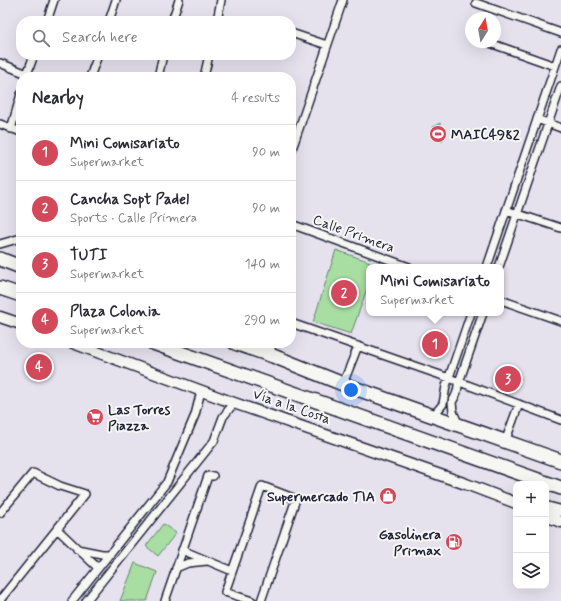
<!DOCTYPE html>
<meta charset="utf-8">
<style>
:root{--surface:#fff;--page:#f7f7f7;--text:#2b2b33;--muted:#7c7c81;--line:#e1e1e2;--accent:#d1495b}
body{margin:0;font-family:Mynerve,sans-serif;background:var(--page);color:var(--text)}
.controls{position:absolute;right:12px;bottom:12px;display:grid;overflow:hidden;border-radius:8px;box-shadow:0 4px 16px #0002}
.controls button{width:36px;height:36px;display:grid;place-items:center;padding:0;border:0;border-bottom:1px solid var(--line);background:var(--surface);color:var(--text);font:20px sans-serif}
.compass{position:absolute;left:465px;top:12px;width:36px;height:36px;border-radius:50%;background:var(--surface);box-shadow:0 4px 16px #0002;rotate:11deg}
.you{position:absolute;left:351px;top:390px;width:14px;height:14px;margin:-10px;border:3px solid #fff;border-radius:50%;background:#1a73e8;box-shadow:0 0 0 6px #1a73e833}
.badge{display:grid;place-items:center;width:26px;height:26px;border-radius:50%;background:var(--accent);color:#fff;font-size:13px;font-weight:700}
.pin{position:absolute;translate:-50% -50%;border:2px solid #fff;box-shadow:0 1px 4px #0006}
.popup{position:absolute;left:366px;top:264px;width:138px;height:52px;box-sizing:border-box;display:grid;place-content:center;border-radius:8px;background:var(--surface);filter:drop-shadow(0 1px 3px #0005);font-size:13px;white-space:nowrap;color:var(--muted)}
.popup b{font-size:15px;color:var(--text)}
.popup::after{content:'';position:absolute;left:50%;top:100%;margin-left:-8px;border:8px solid transparent;border-top-color:var(--surface)}
.list{margin:0;padding:0;list-style:none}
h2{display:flex;justify-content:space-between;align-items:center;height:52px;margin:0;padding:0 16px;font-size:17px}
h2 small{font-size:13px;font-weight:400;color:var(--muted)}
.list li{display:grid;grid-template-columns:26px 1fr auto;gap:12px;align-items:center;box-sizing:border-box;height:56px;padding:0 16px;border-top:1px solid var(--line)}
.list b{display:block;font-size:15px;white-space:nowrap}
.list p{margin:0;font-size:13px;white-space:nowrap;color:var(--muted)}
.list em{font-size:13px;font-style:normal;color:var(--muted)}
.icon{flex:none;width:22px;height:22px;fill:none;stroke:currentColor;stroke-width:2;stroke-linecap:round;stroke-linejoin:round}
.map{position:relative;flex:none;width:561px;height:601px;overflow:hidden}
.search{position:absolute;background:var(--surface);box-shadow:0 4px 16px #0002;left:16px;top:16px;width:280px;height:44px;display:flex;align-items:center;gap:10px;box-sizing:border-box;padding:0 14px;border-radius:16px;color:var(--muted);font-size:15px}
.panel{position:absolute;background:var(--surface);box-shadow:0 4px 16px #0002;left:16px;top:72px;width:280px;height:276px;border-radius:16px}
.map>svg:first-child{display:block}
.green{fill:#a8dea2;stroke:#65806e}
.water{fill:#84d2e3;stroke:#5d8ca0}
.lines{fill:none;stroke-linecap:round;stroke-linejoin:round}
.street-casing{stroke:#22223b;stroke-width:10}
.secondary-casing{stroke:#22223b;stroke-width:13}
.highway-casing{stroke:#22223b;stroke-width:16}
.street{stroke:#f6f6f2;stroke-width:7}
.secondary{stroke:#f6f6f2;stroke-width:10}
.highway{stroke:#f6f6f2;stroke-width:13}
.labels{text-anchor:middle;stroke-width:4;stroke-linejoin:round;paint-order:stroke}
.poi-label{font-size:14px;font-weight:bold;fill:#22223b;stroke:#f6f6f2;text-anchor:start}
.street-label{font-size:14px;fill:#22223b;stroke:#f6f6f2}
</style>
<div class="map">
<svg width="561" height="601" viewBox="0 0 561 601">
<rect width="100%" height="100%" fill="#e5e2ee"/>
<filter id="ink" filterUnits="userSpaceOnUse"><feTurbulence type="fractalNoise" baseFrequency=".025" numOctaves="2"/><feDisplacementMap in="SourceGraphic" scale="8" xChannelSelector="R" yChannelSelector="G"/><feConvolveMatrix kernelMatrix="1 2 1 2 8 2 1 2 1" color-interpolation-filters="sRGB"/></filter>
<g filter="url(#ink)">
<path class="green" d="M336 250 376 264 375 267H369V283L351 334 313 322Z
M163 524 176 533 158 556 146 546Z
M135 563 157 572 147 601H120Z"/>
<path class="water" d="M440 123 443 140H436L433 127Z"/>
<g class="lines">
<g class="street-casing">
<path id="street" d="M476 3 561 33
M47 21 54 0
M109 21 116 0
M172 21 179 0
M217 21 221 0
M291 33 327 45
M487 42 555 66
M0 63 27 74
M26 77 34 55
M90 77 98 55
M158 77 163 55
M204 77 209 55
M537 119 561 128
M0 124 21 132
M11 129 21 94
M291 152 343 0
M506 210 561 228
M291 224 409 267
M0 244 21 238
M487 267 561 49
M499 267 561 86
M501 300 561 321
M291 323 449 378 561 420
M271 343V351L273 356
M343 384 358 346
M433 416 443 404 446 386 471 313
M459 425 453 412 452 402C456 396 458 392 458 385L483 313
M505 442 519 404
M0 513 33 473 60 486 85 494 0 600
M57 529 98 568
M77 549 102 554H110
M182 550 232 571
M176 568 188 563 207 561
M72 601 167 482 195 415 201 391
M86 601 214 441 223 417 234 403
M165 601 208 476H213
M252 601 225 592 262 486 296 499 261 601"/>
</g>
<g class="secondary-casing">
<path id="secondary" d="M0 317 21 324
M73 343 234 403 466 484 516 503
M546 507 561 511
M546 516 561 522"/>
</g>
<g class="highway-casing">
<path id="highway" d="M0 259 21 267
M0 288 21 295
M153 343 561 488
M235 343 273 356 343 384 433 416 561 461"/>
</g>
<use href="#street" class="street"/>
<use href="#secondary" class="secondary"/>
<use href="#highway" class="highway"/>
</g>
</g>
<defs>
<g id="stadium-disc" transform="scale(0.9)"><circle r="9.5" fill="#d1495b" stroke="#f6f6f2"/><path d="M0-5a6.5 5 0 1 0 0 10a6.5 5 0 1 0 0-10ZM-3.5-1.8h7v3.6h-7Z" fill="#fff"/></g>
<g id="supermarket-disc" transform="scale(0.9)"><circle r="9.5" fill="#d1495b" stroke="#f6f6f2"/><path d="M-6-5.5h2.5l.6 2H6L4.5 2H-2.5L-4.4-4H-6ZM-1.5 3.2a1.3 1.3 0 1 0 .1 0ZM3 3.2a1.3 1.3 0 1 0 .1 0Z" fill="#fff"/></g>
<g id="shop-disc" transform="scale(0.9)"><circle r="9.5" fill="#d1495b" stroke="#f6f6f2"/><path d="M-5-2.5h2.3a2.7 3.5 0 0 1 5.4 0H5L5.5 6h-11ZM-1.5-2.5h3a1.5 2.3 0 0 0-3 0Z" fill="#fff"/></g>
<g id="fuel-disc" transform="scale(0.9)"><circle r="9.5" fill="#d1495b" stroke="#f6f6f2"/><path d="M-5.5-6h7V0h2V4h1.3V-2.5L3-4.5l.8-.8L6-3V5H2.5V1h-1V6h-7ZM-4.2-4.7v3.2H.2V-4.7Z" fill="#fff"/></g>
</defs>
<g fill-rule="evenodd">
<use href="#stadium-disc" x="438" y="134"/>
<use href="#supermarket-disc" x="95" y="417"/>
<use href="#shop-disc" x="388" y="496"/>
<use href="#fuel-disc" x="454" y="542"/>
</g>
<g class="labels">
<g class="poi-label">
<text x="451" y="139">MAIC4982</text>
<text x="108" y="414">Las Torres<tspan x="108" dy="16">Piazza</tspan></text>
<text x="375" y="501" text-anchor="end">Supermercado TIA</text>
<text x="441" y="539" text-anchor="end">Gasolinera<tspan x="441" dy="16">Primax</tspan></text>
</g>
<g class="street-label">
<text transform="translate(354 233) rotate(20)" y="5">Calle Primera</text>
<text transform="translate(292 406) rotate(19)" y="5">Vía a la Costa</text>
</g>
</g>
</svg>
<div class="controls">
<button>+</button>
<button>−</button>
<button><svg class="icon" aria-label="layers" viewBox="0 0 24 24"><path d="M12 4l9 5-9 5-9-5zM3 14l9 5 9-5"/></svg></button>
</div>
<svg class="compass" viewBox="-18 -18 36 36"><path d="M0-13l5 13h-10z" fill="#e53935"/><path d="M0 13l5-13h-10z" fill="#7c7c81"/></svg>
<div class="you"></div>
<div class="pin badge" style="left:435px;top:344px">1</div>
<div class="popup"><b>Mini Comisariato</b>Supermarket</div>
<div class="pin badge" style="left:344px;top:293px">2</div>
<div class="pin badge" style="left:508px;top:379px">3</div>
<div class="pin badge" style="left:39px;top:367px">4</div>
<div class="search"><svg class="icon" aria-label="search" viewBox="0 0 24 24"><circle cx="10" cy="10" r="6"/><path d="M15 15l6 6"/></svg>Search here</div>
<section class="panel">
<h2>Nearby<small>4 results</small></h2>
<ul class="list">
<li><span class="badge">1</span><div><b>Mini Comisariato</b><p>Supermarket</p></div><em>90 m</em></li>
<li><span class="badge">2</span><div><b>Cancha Sopt Padel</b><p>Sports · Calle Primera</p></div><em>90 m</em></li>
<li><span class="badge">3</span><div><b>TUTI</b><p>Supermarket</p></div><em>140 m</em></li>
<li><span class="badge">4</span><div><b>Plaza Colonia</b><p>Supermarket</p></div><em>290 m</em></li>
</ul>
</section>
</div>
